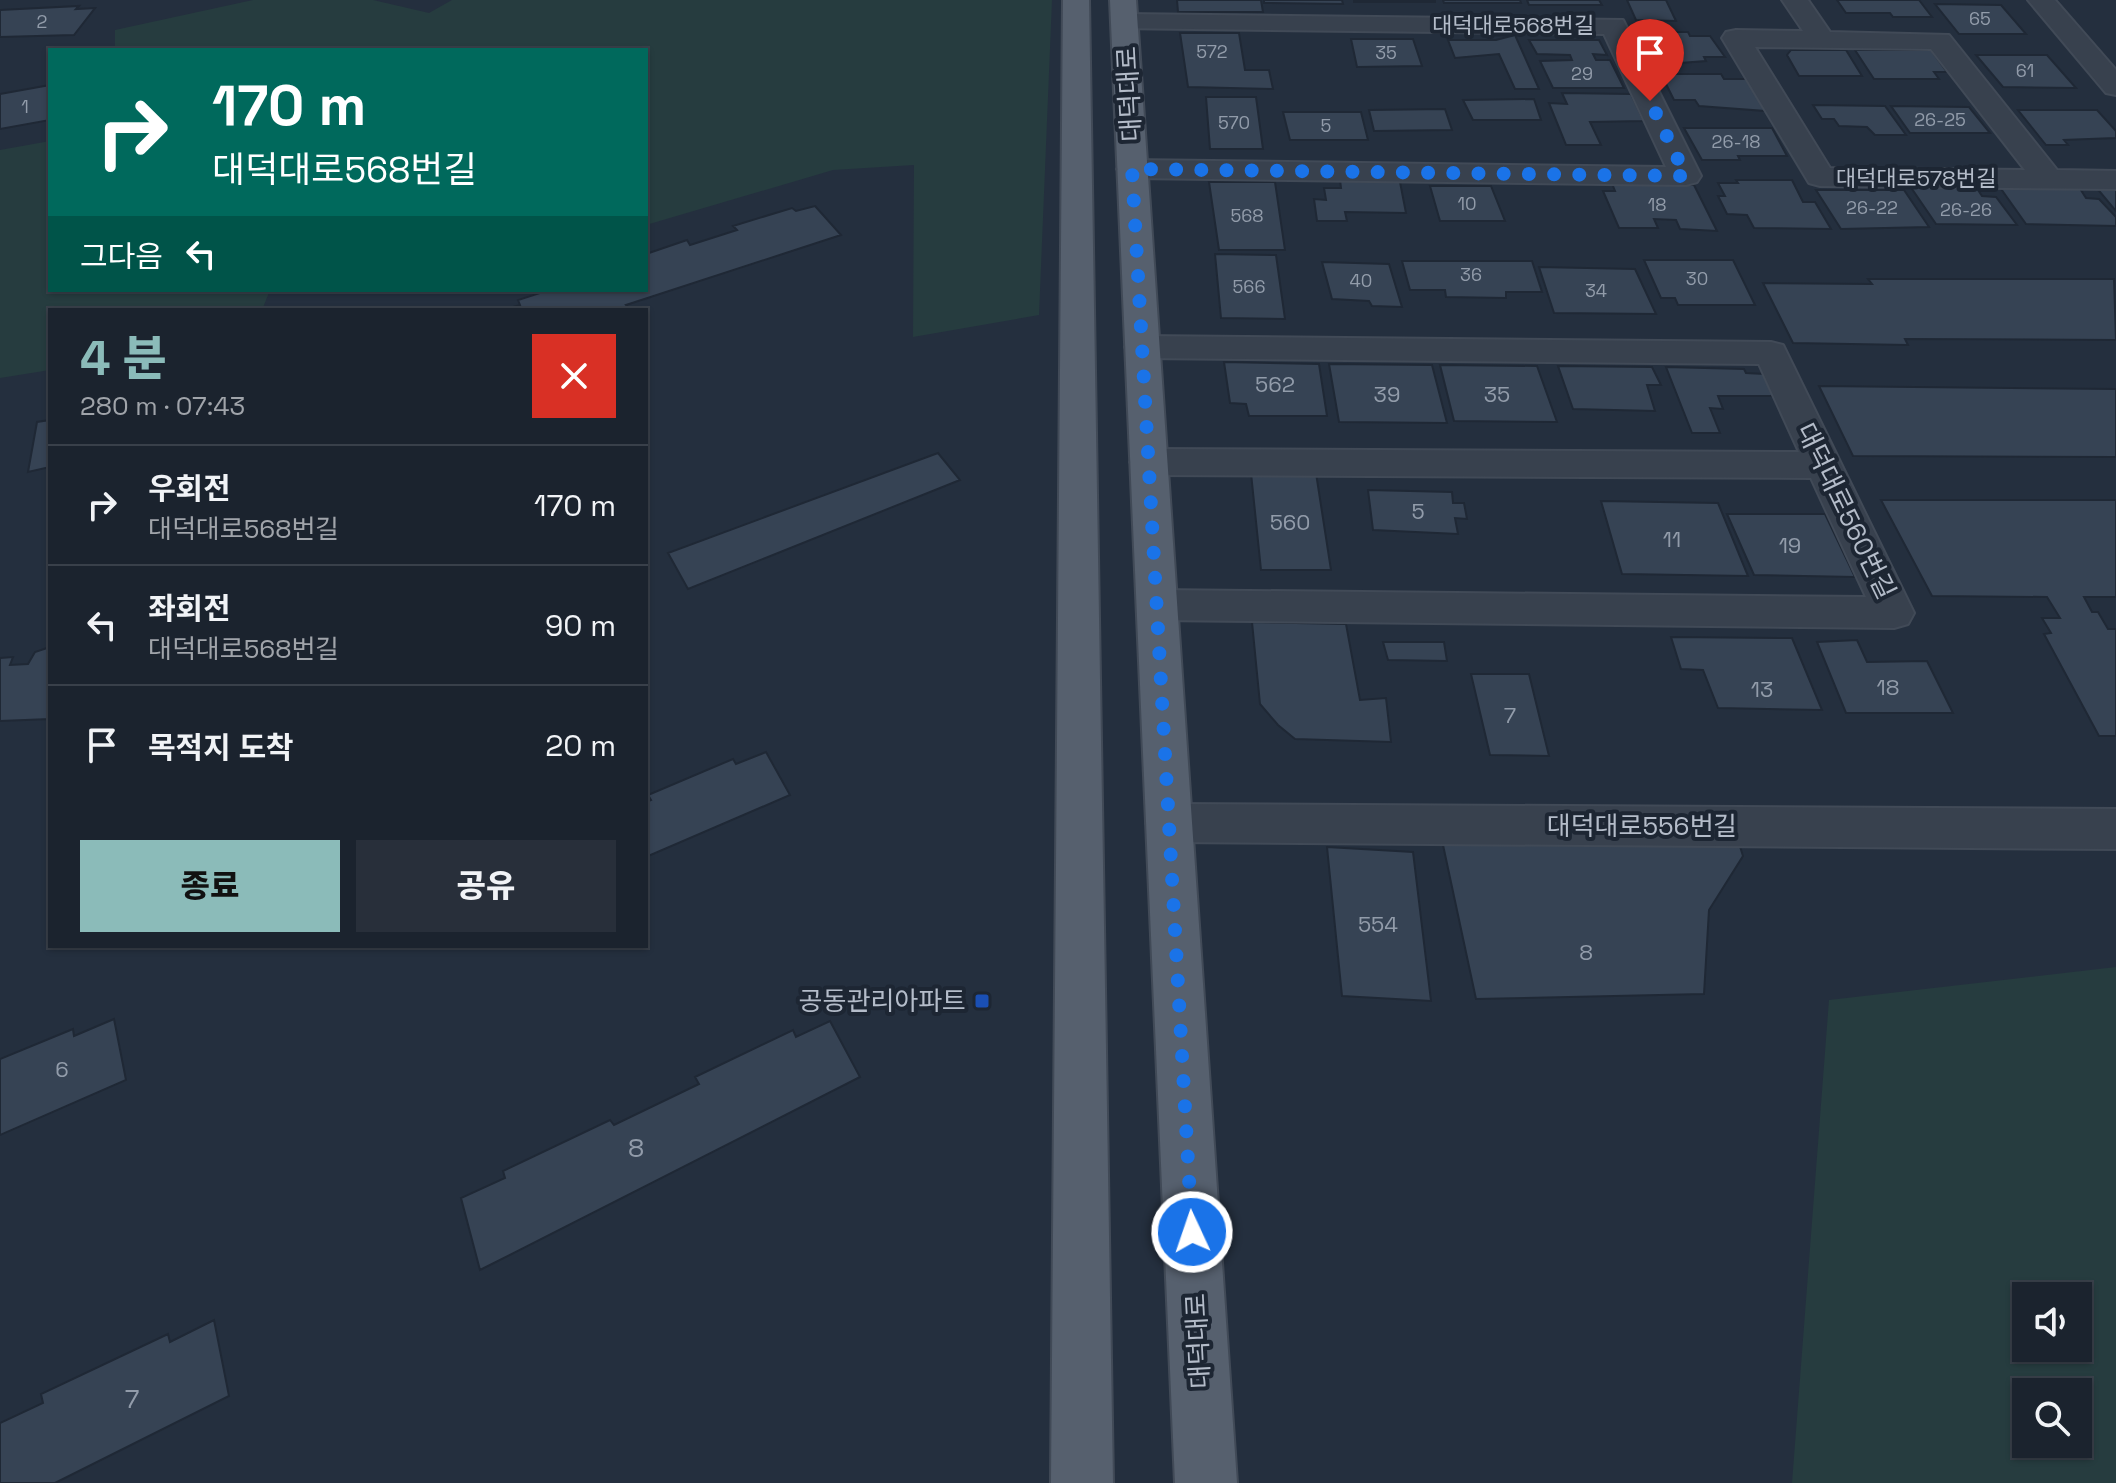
<!DOCTYPE html>
<html lang="ko">
<head>
<meta charset="utf-8">
<style>
	body { margin:0; font-family:"Space Grotesk","Noto Sans KR",sans-serif; background:#282f3a; color:#f1f3f6; height:100vh; display:flex; flex-direction:column; font-size:30px; white-space:nowrap }
	* { box-sizing:border-box; margin:0 }
	p { font-size:26px; color:#a0a4aa }
	.icon { flex:none; width:44px; height:44px; fill:none; stroke:currentColor; stroke-width:2; stroke-linecap:round; stroke-linejoin:round }
	.map { position:relative; flex:1; overflow:hidden }
	.side { position:absolute; left:48px; top:308px; width:600px; height:640px; display:flex; flex-direction:column; background:#1b232e; border-radius:0px; box-shadow:0 2px 6px #0004,0 0 0 2px #39404a }
	.side>* { flex:none }
	.top-card { position:absolute; left:48px; top:48px; width:600px; height:244px; border-radius:0px; box-shadow:0 2px 6px #0004,0 0 0 2px #39404a; background:#00695c; color:#fff; overflow:hidden }
	.controls { position:absolute; left:2012px; top:1282px; display:grid; gap:16px }
	.controls a { display:grid; place-items:center; width:80px; height:80px; border-radius:0px; background:#1b232e; box-shadow:0 2px 6px #0004,0 0 0 2px #39404a; font-size:40px }
	.pin { position:absolute; display:grid; place-items:center; width:68px; height:68px; color:#fff; margin:-82px -34px; border-radius:50% 50% 50% 0; rotate:-45deg; box-shadow:0 0 8px #0007 }
	.pin .icon { rotate:45deg }
	.me { position:absolute; width:88px; margin:-44px; rotate:357deg; stroke-linejoin:round; filter:drop-shadow(0 0 6px #0008) }
	.turn { display:flex; align-items:center; gap:28px; height:168px; padding:0 32px; font-size:36px }
	.turn .icon { width:104px; height:104px; stroke-width:2.5 }
	.turn b { display:block; font-size:56px; line-height:68px }
	.then { display:flex; align-items:center; height:76px; padding:0 32px; background:#0003; gap:16px; font-size:30px }
	.round { display:grid; place-items:center; flex:none; width:84px; height:84px; border-radius:0px; background:#282f3a }
	.head { display:flex; align-items:center; justify-content:space-between; height:136px; padding:0 32px }
	h1 { font-size:48px; font-weight:800; line-height:60px; color:#8bbbb9 }
	.button { display:flex; gap:16px; margin-top:auto; padding:16px 32px }
	.button a { flex:1; height:92px; border-radius:0px; background:#8bbbb9; color:#111; font-size:32px; font-weight:800; line-height:92px; text-align:center }
	.button a+a { background:#282f3a; color:#f1f3f6 }
	ul { padding:0; list-style:none }
	li { display:flex; align-items:center; gap:24px; height:120px; padding:0 32px; border-top:2px solid #39404a }
	li div { flex:1 }
	li b { display:block; font-size:30px }
	li em { font-style:normal }
	.map>svg:first-child { display:block }
	.green { fill:#263c3f; fill-rule:evenodd }
	.building { fill:#364354; stroke:#1f2835; stroke-width:2 }
	.lines { fill:none; stroke-linecap:round; stroke-linejoin:round }
	.minor-casing { stroke:#414a57; stroke-width:4 }
	.major-casing { stroke:#414a57; stroke-width:4 }
	.minor { fill:#38414e; fill-rule:evenodd }
	.major { fill:#56606e; fill-rule:evenodd }
	.route { stroke:#1a73e8; stroke-width:14; stroke-dasharray:0 25.2 }
	.transit-dot { fill:#1a4fb4; stroke:#1d2633; stroke-width:3 }
	.labels { text-anchor:middle; stroke-width:8; stroke-linejoin:round; paint-order:stroke }
	.far-number-label { font-size:18px; fill:#929caa }
	.far-street-label { font-size:22px; fill:#b4bcc9; stroke:#1d2633 }
	.number-label { font-size:22px; fill:#929caa }
	.street-label { font-size:26px; fill:#b4bcc9; stroke:#1d2633 }
	.poi-label { font-size:26px; fill:#b4bcc9; stroke:#1d2633; text-anchor:end }
	.near-number-label { font-size:26px; fill:#929caa }
</style>
</head>
<body>
<div class="map">
<svg width="2116" height="1483" viewBox="0 0 2116 1483">
	<rect width="100%" height="100%" fill="#242f3e"/>
	<path class="green" d="M253 0H373L429 13 452 0H1052L1039 315 913 337 914 165 833 170 646 225V50H115V30Z
		M50 141V290H270L262 310H50V370L0 378V150Z
		M2116 967V1483H1792L1829 1000ZM2078 1296V1348H2026V1296ZM2078 1392V1444H2026V1392Z"/>
	<path class="building" d="M1177 0H1261L1263 12H1178Z
		M1264 0H1342L1343 4 1264 3Z
		M1354 0H1435V2H1354Z
		M1443 0H1520L1521 3H1444Z
		M1527 0H1599L1602 5H1529Z
		M1627 0H1666L1676 21 1636 20Z
		M1837 0H1919L1932 17H1893L1890 13H1846Z
		M1935 4 2001 5 2026 34H1959Z
		M79 6 76 9 95 8 74 35 0 37V10Z
		M1638 32H1688L1690 36H1710L1725 57H1704L1706 61 1654 65Z
		M1180 33H1239L1245 70H1269L1273 89 1188 87Z
		M1515 35 1539 89H1515L1499 54 1455 58 1448 40H1496Z
		M1351 39H1413L1422 66 1357 67Z
		M1529 40H1599L1607 55 1593 54 1596 60H1610L1624 88H1553L1540 61 1572 60 1570 55 1537 54Z
		M1791 50H1846L1862 76H1799L1787 55Z
		M1855 50H1931L1947 72H1934L1939 79H1874Z
		M1976 55H2047L2076 88 2003 87Z
		M1661 74H1721L1724 79H1746L1766 111 1699 106 1695 100H1674Z
		M50 85V120L0 129V94Z
		M1562 93 1631 94 1644 121 1590 122 1601 145H1566L1549 103 1567 104Z
		M1206 97H1256L1263 149H1210Z
		M1534 99 1541 120H1473L1463 100Z
		M1813 105 1885 106 1906 135H1875L1867 127 1839 126 1834 119H1822Z
		M1891 106 1969 107 1990 133H1910Z
		M1445 109 1452 130 1374 131 1369 110Z
		M2018 110H2097L2116 131V138L2064 140 2068 145H2046Z
		M1283 112H1361L1368 140H1290Z
		M1684 128H1772L1787 156H1738L1740 160H1702Z
		M1340 180 1400 182 1406 213 1345 212 1347 221H1317L1314 199 1326 200 1324 188H1341Z
		M1736 180H1792L1803 202H1815L1831 229 1754 228 1747 215 1727 214 1718 196H1725L1718 183H1738Z
		M1611 181 1667 182 1668 185H1694L1717 231 1680 229 1676 220 1654 219 1658 228H1619L1603 191H1615Z
		M1209 182H1275L1285 250H1219Z
		M1430 186H1491L1505 221H1440Z
		M1910 186 1976 187 1982 196 1996 197 2017 225 1936 224Z
		M1999 186 2079 187 2086 198 2099 199 2116 217V226L2026 224Z
		M2095 186H2116V211Z
		M1816 190H1904L1929 227 1841 229Z
		M815 206 841 235 626 305 630 309 503 310 520 305 518 300 549 290H646V254L687 240 690 245 737 230 733 226 792 208 796 211Z
		M1215 254 1276 255 1285 319 1221 318Z
		M1644 260H1733L1755 305H1678L1675 298H1661Z
		M1402 261H1532L1542 292H1506V298L1446 297 1445 290H1410Z
		M1322 262 1389 264 1402 307 1372 306 1369 301 1332 299Z
		M1539 267 1635 269 1656 314 1554 313Z
		M1868 279H2114L2116 340 1905 339 1908 345 1793 343 1763 283 1872 284Z
		M1224 362 1319 364 1327 416H1249L1246 404 1230 403Z
		M1329 364 1432 365 1447 423 1339 422Z
		M1440 365 1537 366 1557 422 1454 421Z
		M1558 366 1652 367 1661 385H1647L1655 411 1573 409Z
		M1666 367 1744 369 1746 373 1765 374 1775 396H1718L1723 409 1710 408 1720 433H1692Z
		M1819 386 2116 389V457L1853 456Z
		M50 420V467L28 472 37 422Z
		M938 453 960 480 688 589 668 553Z
		M1251 473H1316L1331 570H1261Z
		M1368 490 1452 492 1453 503H1464L1467 519 1455 518 1458 534 1373 530Z
		M1881 500H2116V597H2084L2092 612H2098L2108 629H2116V736H2099L2044 634 2051 633 2042 618H2060L2047 597 1932 596Z
		M1601 501 1718 503 1748 576 1622 574Z
		M1727 514H1825L1855 577 1754 575Z
		M1252 622 1346 624 1360 700 1386 698 1391 742 1295 739 1278 725 1260 704Z
		M1671 637 1792 638 1822 710 1718 708 1703 670 1681 669Z
		M1857 640 1867 662 1927 661 1953 713H1846L1817 642Z
		M1383 642H1444L1447 661 1388 660Z
		M50 647V719L0 721V658L13 657 10 665 28 664 35 652Z
		M1471 674H1529L1549 756 1490 755Z
		M766 752 790 795 646 857V802L651 800 648 795 733 759 736 764Z
		M1738 840 1743 856 1709 910 1704 994 1476 999 1443 845Z
		M1327 847 1413 852 1431 1001 1342 996Z
		M114 1019 126 1080 0 1135V1059L73 1029 74 1036Z
		M830 1021 860 1077 480 1270 461 1198 505 1178 503 1171 610 1120 614 1125 699 1084 695 1077 793 1030 796 1037Z
		M214 1320 229 1396 55 1483H0V1423L43 1403 41 1394 168 1334 170 1342Z"/>
	<g class="lines">
		<defs>
			<path id="minor" d="M1782 0H1808L1830 32 1949 35 2057 170 2116 171V189L1820 186 1809 183 1722 38 1726 32 1736 30 1803 31ZM1755 47 1931 49 2025 170 1830 168Z
				M2028 0H2055L2116 70V95L2106 93Z
				M1125 14 1623 20 1701 176 1697 182 1686 185 1132 178 1121 175 1117 169 1121 163 1132 160 1666 167 1604 34 1116 28 1112 22 1116 16Z
				M1142 336 1771 342 1783 345 1914 613 1908 624 1894 628 1157 620 1143 616 1137 605 1143 594 1157 590 1866 597 1811 478 1149 475 1136 471 1130 462 1136 453 1149 449 1799 452 1759 364 1142 358 1130 355 1125 347 1130 339Z
				M1169 804 2116 809V849L1169 842 1153 837 1146 823 1153 809Z"/>
			<path id="major" d="M1063 0H1089L1113 1483H1051Z
				M1110 0H1136L1237 1483H1175Z"/>
		</defs>
		<use href="#minor" class="minor-casing"/>
		<use href="#major" class="major-casing"/>
		<use href="#minor" class="minor"/>
		<use href="#major" class="major"/>
	</g>
	<g class="lines">
		<path class="route" d="M1192 1232 1132 169 1686 176 1650 101"/>
	</g>
	<rect class="transit-dot" x="974" y="993" width="16" height="16" rx="4"/>
	<g class="labels">
		<g class="far-number-label">
			<text x="1980" y="25">65</text>
			<text x="42" y="28">2</text>
			<text x="1212" y="58">572</text>
			<text x="1386" y="59">35</text>
			<text x="2025" y="77">61</text>
			<text x="1582" y="80">29</text>
			<text x="25" y="113">1</text>
			<text x="1940" y="126">26-25</text>
			<text x="1234" y="129">570</text>
			<text x="1326" y="132">5</text>
			<text x="1736" y="148">26-18</text>
			<text x="1467" y="210">10</text>
			<text x="1657" y="211">18</text>
			<text x="1872" y="214">26-22</text>
			<text x="1966" y="216">26-26</text>
			<text x="1247" y="222">568</text>
			<text x="1471" y="281">36</text>
			<text x="1697" y="285">30</text>
			<text x="1361" y="287">40</text>
			<text x="1249" y="293">566</text>
			<text x="1596" y="297">34</text>
		</g>
		<g class="far-street-label">
			<text x="1513" y="33">대덕대로568번길</text>
			<text x="1916" y="186">대덕대로578번길</text>
		</g>
		<g class="number-label">
			<text x="1275" y="392">562</text>
			<text x="1387" y="402">39</text>
			<text x="1497" y="402">35</text>
			<text x="1418" y="519">5</text>
			<text x="1290" y="530">560</text>
			<text x="1672" y="547">11</text>
			<text x="1790" y="553">19</text>
			<text x="1888" y="695">18</text>
			<text x="1762" y="697">13</text>
			<text x="1510" y="723">7</text>
			<text x="1378" y="932">554</text>
			<text x="1586" y="960">8</text>
			<text x="62" y="1077">6</text>
		</g>
		<g class="street-label">
			<text transform="translate(1129 94) rotate(-93)" y="9">대덕대로</text>
			<text transform="translate(1846 511) rotate(64)" y="9">대덕대로560번길</text>
			<text x="1642" y="835">대덕대로556번길</text>
			<text transform="translate(1198 1341) rotate(-93)" y="9">대덕대로</text>
		</g>
		<g class="poi-label">
			<text x="966" y="1010">공동관리아파트</text>
		</g>
		<g class="near-number-label">
			<text x="636" y="1157">8</text>
			<text x="132" y="1408">7</text>
		</g>
	</g>
</svg>
<div class="controls">
<a><svg class="icon" aria-label="sound" viewBox="0 0 24 24"><path d="M4 9h4l5-4v14l-5-4H4zM17 9q2 3 0 6"/></svg></a>
<a><svg class="icon" aria-label="search" viewBox="0 0 24 24"><circle cx="10" cy="10" r="6"/><path d="M15 15l6 6"/></svg></a>
</div>
<div class="pin" style="left:1650px;top:101px;background:#d93025"><svg class="icon" aria-label="arrive" viewBox="0 0 24 24"><path d="M6 21V4h12l-3 4 3 4H6"/></svg></div>
<svg class="me" style="left:1192px;top:1232px" viewBox="-20 -20 40 40"><circle r="17" fill="#1a73e8" stroke="#fff" stroke-width="3"/><path d="M0-11L8 9 0 5-8 9z" fill="#fff"/></svg>
<div class="top-card">
<div class="turn"><svg class="icon" aria-label="right" viewBox="0 0 24 24"><path d="M7 20v-9h11M14 6l5 5-5 5"/></svg><div><b>170 m</b>대덕대로568번길</div></div>
<div class="then">그다음<svg class="icon" aria-label="left" viewBox="0 0 24 24"><path d="M17 20v-9H6M10 6l-5 5 5 5"/></svg></div>
</div>
<section class="side">
<div class="head"><div><h1>4 분</h1><p>280 m · 07:43</p></div><a class="round" style="background:#d93025;color:#fff"><svg class="icon" aria-label="close" viewBox="0 0 24 24"><path d="M6 6l12 12M18 6L6 18"/></svg></a></div>
<ul>
<li><svg class="icon" aria-label="right" viewBox="0 0 24 24"><path d="M7 20v-9h11M14 6l5 5-5 5"/></svg><div><b>우회전</b><p>대덕대로568번길</p></div><em>170 m</em></li>
<li><svg class="icon" aria-label="left" viewBox="0 0 24 24"><path d="M17 20v-9H6M10 6l-5 5 5 5"/></svg><div><b>좌회전</b><p>대덕대로568번길</p></div><em>90 m</em></li>
<li><svg class="icon" aria-label="arrive" viewBox="0 0 24 24"><path d="M6 21V4h12l-3 4 3 4H6"/></svg><div><b>목적지 도착</b></div><em>20 m</em></li>
</ul>
<div class="button"><a>종료</a><a>공유</a></div>
</section>
</div>
</body>
</html>
